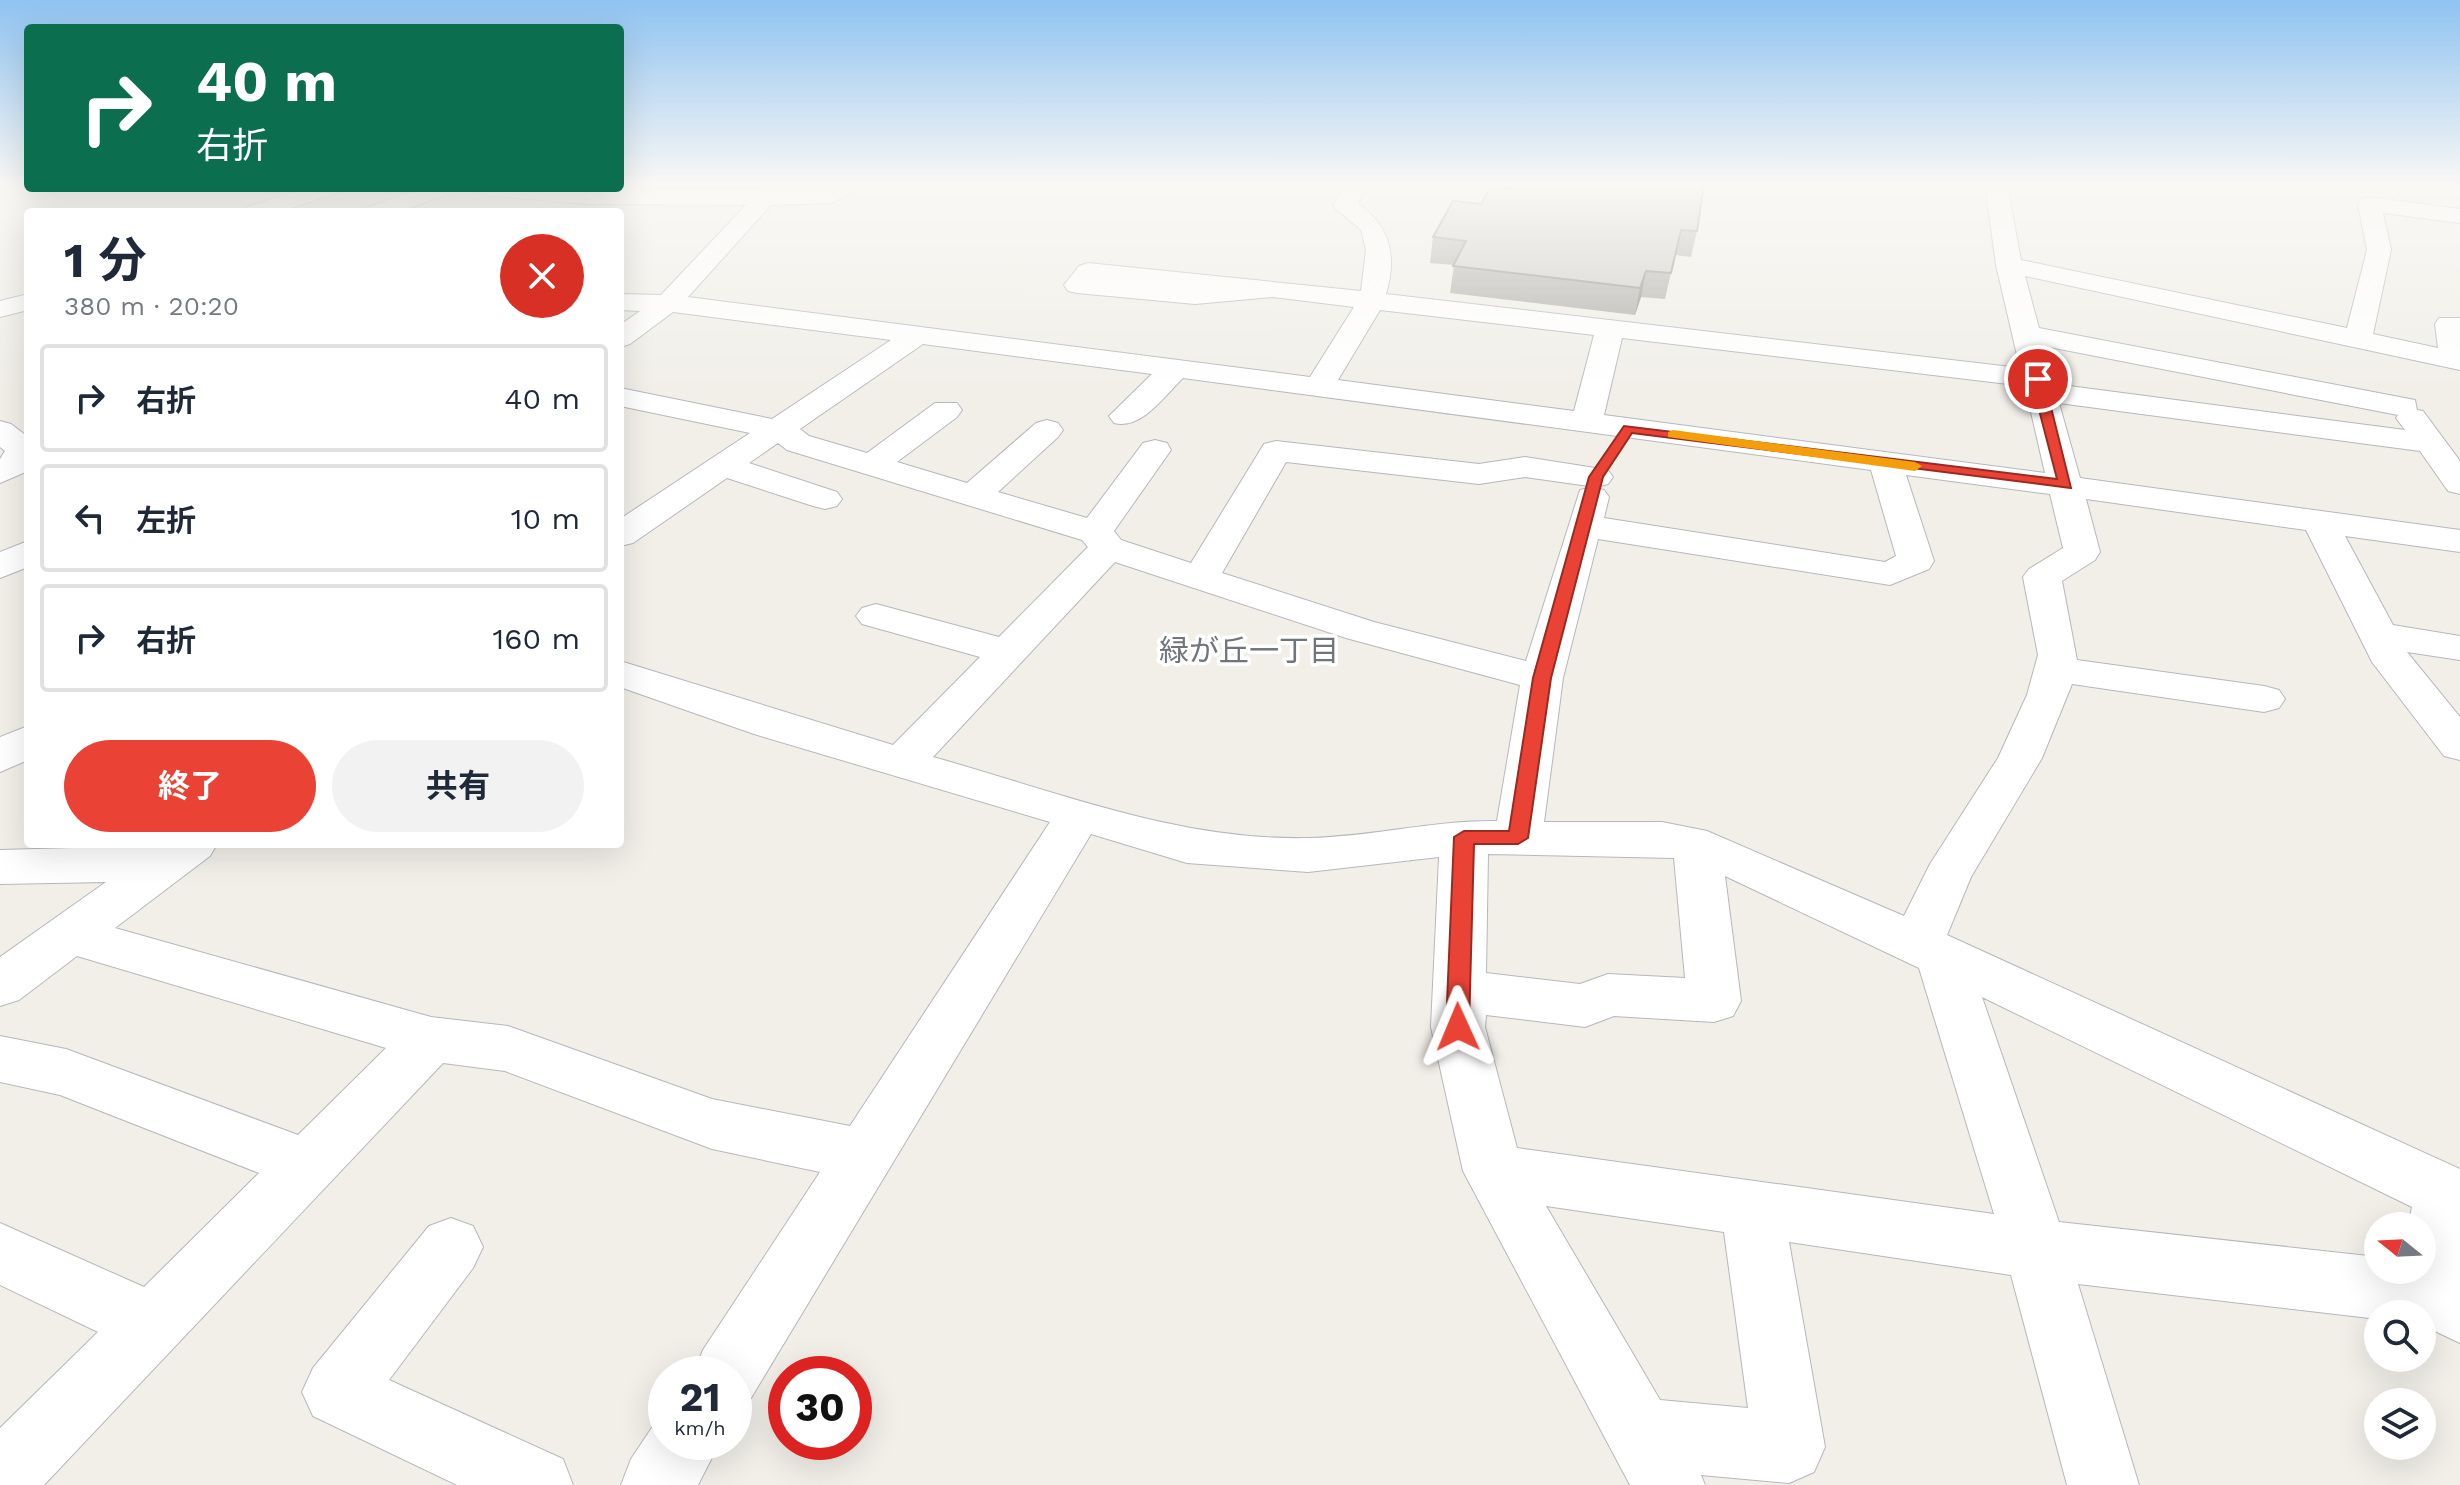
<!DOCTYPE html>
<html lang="ja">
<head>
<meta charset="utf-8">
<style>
	body { margin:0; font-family:"Work Sans","Noto Sans JP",sans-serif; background:#f2f2f3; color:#1f2937; height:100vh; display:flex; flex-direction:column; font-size:30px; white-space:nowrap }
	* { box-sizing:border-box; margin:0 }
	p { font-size:26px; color:#747a83 }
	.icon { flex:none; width:44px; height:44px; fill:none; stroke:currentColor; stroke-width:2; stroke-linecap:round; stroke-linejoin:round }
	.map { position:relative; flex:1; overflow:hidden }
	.side { position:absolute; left:24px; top:208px; width:600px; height:640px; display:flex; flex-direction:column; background:#fff; border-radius:8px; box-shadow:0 8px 32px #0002 }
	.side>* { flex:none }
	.top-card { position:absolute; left:24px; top:24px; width:600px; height:168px; border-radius:8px; box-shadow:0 8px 32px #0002; background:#0b6e4f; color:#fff; overflow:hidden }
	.needle { width:52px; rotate:288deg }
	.fabs { position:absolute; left:2364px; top:1212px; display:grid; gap:16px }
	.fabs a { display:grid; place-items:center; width:72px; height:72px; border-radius:50%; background:#fff; box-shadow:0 8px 32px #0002; font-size:40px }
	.speed { position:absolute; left:648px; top:1356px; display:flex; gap:16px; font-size:40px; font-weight:700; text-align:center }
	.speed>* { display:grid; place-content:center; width:104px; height:104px; border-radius:50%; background:#fff; box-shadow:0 8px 32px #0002; line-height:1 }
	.speed small { font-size:20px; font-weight:400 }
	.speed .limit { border:12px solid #d22; background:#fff; color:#111 }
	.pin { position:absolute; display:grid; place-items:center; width:68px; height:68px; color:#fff; margin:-34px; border:4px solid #fff; border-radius:50%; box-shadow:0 2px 8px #0007 }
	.me { position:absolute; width:88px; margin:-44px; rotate:359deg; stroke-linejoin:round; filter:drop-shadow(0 0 6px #0008) }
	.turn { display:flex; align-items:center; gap:28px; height:168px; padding:0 40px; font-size:36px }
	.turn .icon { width:104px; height:104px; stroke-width:2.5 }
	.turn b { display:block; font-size:56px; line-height:68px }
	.round { display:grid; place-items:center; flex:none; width:84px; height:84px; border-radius:42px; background:#f2f2f3 }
	.summary { display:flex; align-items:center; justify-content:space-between; height:136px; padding:0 40px }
	h1 { font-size:48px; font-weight:700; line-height:60px }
	.primary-button { display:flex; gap:16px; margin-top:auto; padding:16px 40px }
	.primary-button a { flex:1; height:92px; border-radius:48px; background:#ea4335; color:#fff; font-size:32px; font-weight:700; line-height:92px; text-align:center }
	.primary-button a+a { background:#f2f2f3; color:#1f2937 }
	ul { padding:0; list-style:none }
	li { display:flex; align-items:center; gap:24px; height:108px; margin:0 16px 12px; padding:0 24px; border:4px solid #e0e1e3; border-radius:8px }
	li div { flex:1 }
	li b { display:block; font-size:30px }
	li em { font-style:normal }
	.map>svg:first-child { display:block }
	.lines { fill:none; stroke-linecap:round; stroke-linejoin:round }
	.minor-casing { stroke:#b5b8bc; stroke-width:2 }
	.minor { fill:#fff; fill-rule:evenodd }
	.wall { fill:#afaea9 }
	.shaded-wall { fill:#8f8d8a }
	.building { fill:#cccac5; stroke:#8f8d8a; stroke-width:2 }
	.route { fill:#ea4335; stroke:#982c22; stroke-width:2 }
	.slow { fill:#f59e0b }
	.labels { text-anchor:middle; stroke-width:7; stroke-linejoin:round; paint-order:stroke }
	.neighbourhood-label { font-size:30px; fill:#70757a; stroke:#fff }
</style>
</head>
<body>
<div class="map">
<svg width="2460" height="1485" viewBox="0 0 2460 1485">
	<rect width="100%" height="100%" fill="#f1efe8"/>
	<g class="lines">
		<defs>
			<path id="minor" d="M837 184H865L833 203 771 205 688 297 1310 377 1354 307 1273 297 1195 304 1077 293 1068 291 1064 285 1079 266 1088 263 1361 291 1366 250 1361 230 1333 206 1345 184H1367L1358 204C1391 226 1397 257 1386 294L2020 368 1996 265 1985 184H2007L2021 260 2347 328 2367 250 2358 204 2362 199 2370 197 2460 209V223L2383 213 2391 250 2373 334 2438 348 2435 324 2439 318H2460V370L2025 276 2039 328 2415 400 2417 410 2423 411 2460 461V494L2448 491 2420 451 2059 403 2080 478 2460 530V552L2345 536 2393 625 2460 636V660L2407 652 2460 717V760L2444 756 2372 662 2306 530 2086 499 2100 552 2095 560 2062 581 2077 660 2264 686 2279 690 2285 699 2279 708 2264 712 2072 684 2042 758 1971 877 1947 935 2460 1169V1343L2422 1325V1314H2378V1319L2078 1284 2139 1485H2067L2011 1275 1789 1242 1825 1447 1814 1472 1789 1483 1701 1475 1705 1485H1630L1463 1171 1431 1027 1439 857 1308 872 1187 863 1091 834 751 1398 734 1405V1374H693L703 1350 820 1172 712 1149 505 1071 443 1063 44 1485H0V1428L98 1332 0 1285V1223L144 1287 259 1173 60 1095 0 1082V1036L66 1049 298 1135 386 1048 77 956 19 1000 0 1006V957L106 882 0 884V850L217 844 210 856 115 928 431 1017 508 1026 712 1099 850 1126 1050 822 754 734 620 687V661L893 745 980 657 862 624 856 616 862 608 876 604 999 637 1088 547 1082 540 787 450 778 443 749 463 837 492 842 499 837 506 825 509 813 506 727 478 633 543 620 546V519L750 433 620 406V388L772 419 891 340 673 312 630 344 620 347V325L640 311 620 310V294L661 295 746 205 587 204 483 195 472 188 828 189ZM1380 310 1594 335 1574 411 1338 380ZM1622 338 2025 386 2045 473 1604 415ZM923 344 1152 374 1109 416 1114 423C1142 430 1164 396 1183 378L1871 470 1896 556 1885 562 1604 518 1609 497 1604 490 1592 487 1580 490 1526 661 1374 622 1222 573 1286 462 1479 484 1525 477 1596 487 1608 484 1613 477 1608 470 1525 457 1479 464 1276 441 1264 444 1191 563 1121 540 1114 531 1171 450 1167 443 1155 440 1143 443 1087 518 998 492 1058 437 1063 430 1058 423 1047 420 1036 423 967 483 897 462 957 417 962 410 957 403H935L867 453 809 436 800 429ZM2044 346 2398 415 2396 418 2405 430 2054 384ZM1906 475 2050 494 2063 548 2029 569 2023 577 2038 655 2027 695 1998 758 1930 864 1904 916 1707 831 1662 822H1544L1563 678 1598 539 1890 585 1929 569 1934 561ZM1115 562 1346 638 1520 685 1497 821C1433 820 1371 837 1308 838 1179 841 1055 791 933 757ZM1488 854 1674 858 1685 978 1608 974 1580 984 1486 973ZM1725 876 1919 968 1994 1214 1517 1148 1485 1027 1486 1015 1585 1027 1614 1016 1714 1022 1733 1016 1741 1001ZM1982 997 2412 1207 2408 1226H2422V1270H2378V1257L2059 1222ZM1546 1206 1724 1232 1748 1408 1660 1400Z
				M307 188H341L338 193 279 212H243L247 207Z
				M422 188H454L451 193 399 212H365L369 207Z
				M28 294V310L0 317V301Z
				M0 421 11 424 28 437V471L0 483V459L5 451 0 447Z
				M28 541V567L0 578V552Z
				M28 726V760L0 772V737Z
				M451 1218 473 1226 483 1247 473 1268 389 1380 563 1459 573 1485H457L313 1416 302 1392 313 1368 429 1226Z
				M666 1414V1442H720L698 1485H621L631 1459 659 1417Z"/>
		</defs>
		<use href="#minor" class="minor-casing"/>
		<use href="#minor" class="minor"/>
	</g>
	<path class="wall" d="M1453 201 1697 231 1691 257 1675 255 1665 299 1641 297 1635 315 1450 293 1454 265 1430 263 1433 237Z"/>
	<path class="shaded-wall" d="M1646 271 1641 297 1635 315 1640 288Z"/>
	<path class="building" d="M1527 184H1704L1697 231 1681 230 1671 273 1646 271 1640 288 1453 266 1466 241 1433 237 1453 201 1481 204 1491 186 1524 189Z"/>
	<linearGradient id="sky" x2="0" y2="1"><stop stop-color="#8fc3f1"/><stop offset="0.47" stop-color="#f9f8f5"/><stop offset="1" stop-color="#f9f8f5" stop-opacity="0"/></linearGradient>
	<rect width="2460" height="392" fill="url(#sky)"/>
	<path class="route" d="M2038 375 2044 379 2071 488 1632 433 1603 477 1551 678 1528 838 1518 844H1474L1469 1027 1466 1034H1450L1446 1027 1454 837 1464 831H1509L1533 678 1589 477 1624 426 2057 479 2031 379Z"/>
	<path class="slow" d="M1673 430 1915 462 1922 466 1915 471 1668 437V432Z"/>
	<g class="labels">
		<g class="neighbourhood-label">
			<text x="1249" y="661">緑が丘一丁目</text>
		</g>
	</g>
</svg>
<div class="fabs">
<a><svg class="needle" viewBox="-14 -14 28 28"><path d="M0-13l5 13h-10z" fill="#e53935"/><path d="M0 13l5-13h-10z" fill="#747a83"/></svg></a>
<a><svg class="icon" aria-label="search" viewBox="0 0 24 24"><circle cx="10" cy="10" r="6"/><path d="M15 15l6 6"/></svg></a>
<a><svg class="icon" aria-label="layers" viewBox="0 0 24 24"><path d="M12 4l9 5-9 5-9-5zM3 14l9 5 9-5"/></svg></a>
</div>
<div class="speed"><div>21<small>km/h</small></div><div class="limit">30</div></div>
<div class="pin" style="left:2038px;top:379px;background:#d93025"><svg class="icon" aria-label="arrive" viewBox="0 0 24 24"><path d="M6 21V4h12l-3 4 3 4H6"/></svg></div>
<svg class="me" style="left:1458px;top:1027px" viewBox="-20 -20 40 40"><path d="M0-17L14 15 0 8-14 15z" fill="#ea4335" stroke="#fff" stroke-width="4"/></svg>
<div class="top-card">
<div class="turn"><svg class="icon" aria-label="right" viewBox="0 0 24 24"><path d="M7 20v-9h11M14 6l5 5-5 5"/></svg><div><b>40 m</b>右折</div></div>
</div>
<section class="side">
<div class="summary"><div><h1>1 分</h1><p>380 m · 20:20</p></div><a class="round" style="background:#d93025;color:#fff"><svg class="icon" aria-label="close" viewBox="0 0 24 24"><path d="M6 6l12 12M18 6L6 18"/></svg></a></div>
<ul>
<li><svg class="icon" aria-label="right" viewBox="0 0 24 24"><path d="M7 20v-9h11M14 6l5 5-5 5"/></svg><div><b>右折</b></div><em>40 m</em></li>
<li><svg class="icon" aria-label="left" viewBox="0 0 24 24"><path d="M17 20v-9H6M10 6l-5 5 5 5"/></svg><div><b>左折</b></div><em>10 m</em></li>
<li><svg class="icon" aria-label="right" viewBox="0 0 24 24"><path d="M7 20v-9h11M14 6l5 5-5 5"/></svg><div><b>右折</b></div><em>160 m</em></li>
</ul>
<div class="primary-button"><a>終了</a><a>共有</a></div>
</section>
</div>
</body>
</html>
